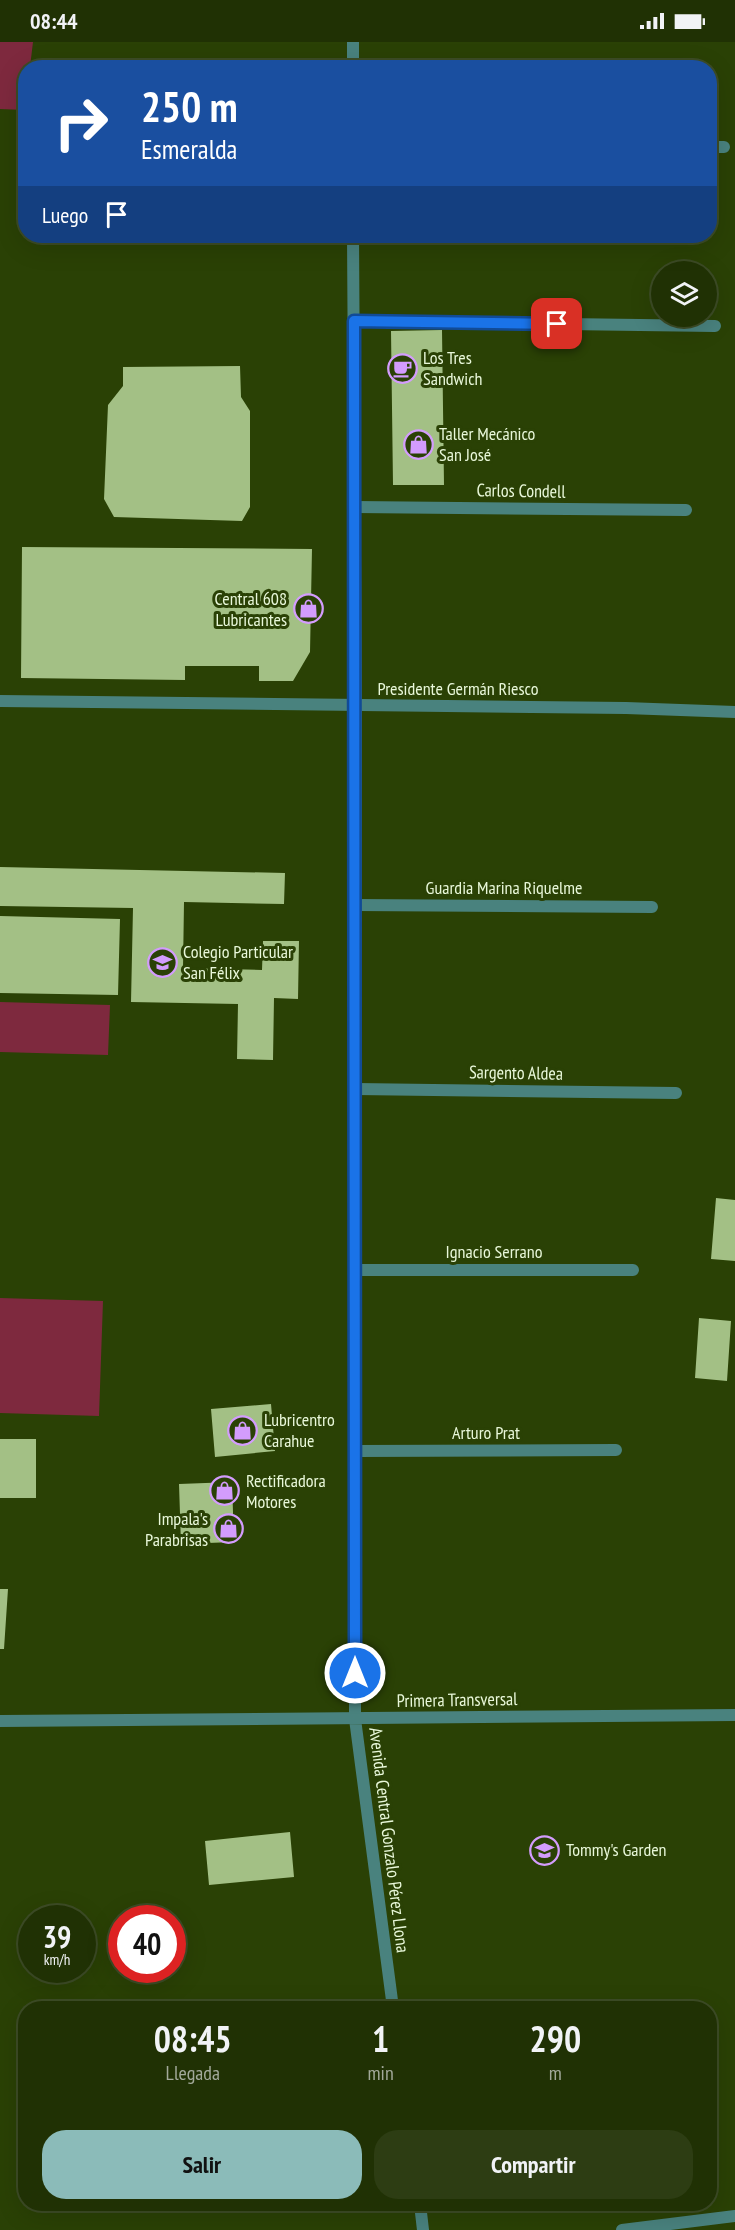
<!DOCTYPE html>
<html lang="es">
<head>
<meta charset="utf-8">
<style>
	body { margin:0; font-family:"PT Sans Narrow",sans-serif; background:#2d3d13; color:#f1f3f6; height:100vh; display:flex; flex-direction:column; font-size:22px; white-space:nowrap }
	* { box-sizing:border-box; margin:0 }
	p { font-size:20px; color:#a2a99a }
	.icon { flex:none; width:33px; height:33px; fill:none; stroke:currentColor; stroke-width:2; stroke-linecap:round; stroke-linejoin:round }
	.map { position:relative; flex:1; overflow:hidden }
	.side { position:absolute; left:18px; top:1959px; width:699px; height:210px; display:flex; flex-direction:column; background:#203104; border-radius:24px; box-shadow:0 6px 24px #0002,0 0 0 2px #3d4c26 }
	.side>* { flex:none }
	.top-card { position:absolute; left:18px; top:18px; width:699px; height:183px; border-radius:24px; box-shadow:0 6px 24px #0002,0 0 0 2px #3d4c26; background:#1a4fa0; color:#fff; overflow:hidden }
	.controls { position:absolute; left:651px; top:219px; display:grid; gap:12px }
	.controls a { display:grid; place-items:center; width:66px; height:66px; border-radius:50%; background:#203104; box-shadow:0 6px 24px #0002,0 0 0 2px #3d4c26; font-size:30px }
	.speed { position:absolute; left:18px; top:1863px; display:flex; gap:12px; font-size:30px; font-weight:700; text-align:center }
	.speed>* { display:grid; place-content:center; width:78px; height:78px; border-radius:50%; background:#203104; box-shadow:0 6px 24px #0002,0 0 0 2px #3d4c26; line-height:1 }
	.speed small { font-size:15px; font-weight:400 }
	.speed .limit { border:9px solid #d22; background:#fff; color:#111 }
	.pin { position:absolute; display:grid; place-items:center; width:51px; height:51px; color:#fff; margin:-26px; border-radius:12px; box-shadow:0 3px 9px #0006 }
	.me { position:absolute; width:66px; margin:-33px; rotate:0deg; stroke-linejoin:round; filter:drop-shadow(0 0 4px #0008) }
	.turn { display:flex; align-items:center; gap:21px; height:126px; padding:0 24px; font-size:27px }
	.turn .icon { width:78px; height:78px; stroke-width:2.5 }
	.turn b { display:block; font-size:42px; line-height:51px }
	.then { display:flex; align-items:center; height:57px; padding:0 24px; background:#0003; gap:12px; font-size:22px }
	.eta { display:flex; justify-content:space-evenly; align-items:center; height:102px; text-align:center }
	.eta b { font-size:36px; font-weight:700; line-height:42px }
	.action { display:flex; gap:12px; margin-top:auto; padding:12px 24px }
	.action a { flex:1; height:69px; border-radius:24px; background:#8bbbb9; color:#111; font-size:24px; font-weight:700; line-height:69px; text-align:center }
	.action a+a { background:#2d3d13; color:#f1f3f6 }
	.status { display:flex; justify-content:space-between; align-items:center; height:42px; padding:0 30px; background:#203104; direction:ltr }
	.status svg { height:16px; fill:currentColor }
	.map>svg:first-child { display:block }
	.green { fill:#7e293e }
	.building { fill:#a3c085 }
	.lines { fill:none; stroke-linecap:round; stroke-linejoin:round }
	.minor { stroke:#49827e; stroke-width:12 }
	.tertiary { stroke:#49827e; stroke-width:12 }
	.route-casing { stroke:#114b97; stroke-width:15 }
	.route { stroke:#1a73e8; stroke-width:10 }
	.labels { text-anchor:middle; stroke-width:6; stroke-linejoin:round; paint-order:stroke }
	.poi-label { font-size:18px; fill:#e9f8da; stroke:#2a4105; text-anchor:start }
	.street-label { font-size:18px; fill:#e9f8da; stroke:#2a4105 }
</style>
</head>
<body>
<div class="status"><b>08:44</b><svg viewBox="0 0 49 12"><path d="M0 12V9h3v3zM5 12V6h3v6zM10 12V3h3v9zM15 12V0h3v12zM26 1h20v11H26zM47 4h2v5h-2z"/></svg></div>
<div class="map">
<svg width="735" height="2188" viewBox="0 0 735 2188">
	<rect width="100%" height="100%" fill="#2a4105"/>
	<path class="green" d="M0 0H33L30 25 26 26 25 68 0 67Z
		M0 960 110 963 108 1013 0 1010Z
		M0 1256 103 1259 99 1374 0 1371Z"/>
	<path class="building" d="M442 288 444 443H393L391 289Z
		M240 324 241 355 250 369V465L242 479 114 475 104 457 108 363 123 344V325Z
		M22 505 312 507 310 610 293 639H259V624H185V638L21 636Z
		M0 825 285 831 284 862 184 860 183 926 262 928 263 899H299L298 957 274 956 273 1018 237 1017 238 962 131 960 133 866 0 864Z
		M0 874 120 877 118 953 0 951Z
		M716 1156 735 1158V1219L711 1217Z
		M699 1276 731 1279 727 1339 695 1336Z
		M271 1362 275 1409 215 1415 211 1367Z
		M0 1397H36V1456H0Z
		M232 1440 234 1500 181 1502 179 1442Z
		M0 1547H8L4 1607H0Z
		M290 1790 294 1835 209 1843 205 1799Z"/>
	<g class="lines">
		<path class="minor" d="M710 105H724
			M354 279 715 284
			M355 465 686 468
			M0 659 626 666 735 670
			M355 863 652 865
			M356 1047 676 1051
			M355 1228H633
			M355 1409 616 1408
			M622 2188 735 2174"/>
		<path class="tertiary" d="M353 0V26
			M353 194 356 665 355 1677 393 1966
			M0 1679 735 1673
			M420 2162 423 2188"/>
	</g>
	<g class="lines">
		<defs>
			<path id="route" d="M355 1631 354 279 557 282"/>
		</defs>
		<use href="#route" class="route-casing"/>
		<use href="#route" class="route"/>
	</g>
	<defs>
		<symbol id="cafe-ring" viewBox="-11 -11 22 22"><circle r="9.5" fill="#2a4105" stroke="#d39cfd" stroke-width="1.5"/><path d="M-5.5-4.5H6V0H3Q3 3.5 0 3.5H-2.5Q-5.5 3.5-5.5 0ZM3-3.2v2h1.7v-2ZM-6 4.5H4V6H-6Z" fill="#d39cfd"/></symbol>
		<symbol id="shop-ring" viewBox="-11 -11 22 22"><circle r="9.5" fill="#2a4105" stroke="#d39cfd" stroke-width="1.5"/><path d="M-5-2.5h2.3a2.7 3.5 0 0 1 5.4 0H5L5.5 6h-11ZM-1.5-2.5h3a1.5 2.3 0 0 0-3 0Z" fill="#d39cfd"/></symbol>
		<symbol id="school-ring" viewBox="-11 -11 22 22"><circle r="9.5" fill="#2a4105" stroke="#d39cfd" stroke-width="1.5"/><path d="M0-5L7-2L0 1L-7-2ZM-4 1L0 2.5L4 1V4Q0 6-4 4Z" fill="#d39cfd"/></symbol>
	</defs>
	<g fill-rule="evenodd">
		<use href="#cafe-ring" x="386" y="310" width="33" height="33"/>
		<use href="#shop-ring" x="402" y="386" width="33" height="33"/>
		<use href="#shop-ring" x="292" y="550" width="33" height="33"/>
		<use href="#school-ring" x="146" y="904" width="33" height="33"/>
		<use href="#shop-ring" x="226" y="1372" width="33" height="33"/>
		<use href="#shop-ring" x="208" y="1432" width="33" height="33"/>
		<use href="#shop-ring" x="212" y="1470" width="33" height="33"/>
		<use href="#school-ring" x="528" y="1792" width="33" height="33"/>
	</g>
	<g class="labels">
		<g class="poi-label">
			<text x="423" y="322">Los Tres<tspan x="423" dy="21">Sandwich</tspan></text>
			<text x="439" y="398">Taller Mecánico<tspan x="439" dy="21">San José</tspan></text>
			<text x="287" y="563" text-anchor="end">Central 608<tspan x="287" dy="21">Lubricantes</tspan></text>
			<text x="183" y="916">Colegio Particular<tspan x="183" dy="21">San Félix</tspan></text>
			<text x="264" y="1384">Lubricentro<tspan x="264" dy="21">Carahue</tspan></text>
			<text x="246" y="1445">Rectificadora<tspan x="246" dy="21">Motores</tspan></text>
			<text x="208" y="1483" text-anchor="end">Impala's<tspan x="208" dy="21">Parabrisas</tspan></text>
			<text x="566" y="1814">Tommy's Garden</text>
		</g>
		<g class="street-label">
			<text transform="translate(521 449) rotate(1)" y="6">Carlos Condell</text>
			<text x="458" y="653">Presidente Germán Riesco</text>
			<text x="504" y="852">Guardia Marina Riquelme</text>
			<text transform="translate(516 1031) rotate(1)" y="6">Sargento Aldea</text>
			<text x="494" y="1216">Ignacio Serrano</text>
			<text x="486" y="1397">Arturo Prat</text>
			<text transform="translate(457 1658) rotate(-1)" y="6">Primera Transversal</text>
			<text transform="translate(389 1798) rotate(83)" y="6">Avenida Central Gonzalo Pérez Llona</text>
		</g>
	</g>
</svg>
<div class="controls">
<a><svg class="icon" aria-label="layers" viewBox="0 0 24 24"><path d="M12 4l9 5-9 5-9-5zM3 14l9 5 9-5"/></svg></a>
</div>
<div class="speed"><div>39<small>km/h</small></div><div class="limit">40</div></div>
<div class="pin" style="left:557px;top:282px;background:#d93025"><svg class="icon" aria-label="arrive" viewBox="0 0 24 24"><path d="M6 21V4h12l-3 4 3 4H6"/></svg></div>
<svg class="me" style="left:355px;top:1631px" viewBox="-20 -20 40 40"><circle r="17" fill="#1a73e8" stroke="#fff" stroke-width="3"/><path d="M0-11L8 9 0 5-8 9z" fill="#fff"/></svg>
<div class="top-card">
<div class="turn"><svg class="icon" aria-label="right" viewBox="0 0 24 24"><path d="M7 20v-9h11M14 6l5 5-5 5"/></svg><div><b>250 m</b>Esmeralda</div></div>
<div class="then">Luego<svg class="icon" aria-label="arrive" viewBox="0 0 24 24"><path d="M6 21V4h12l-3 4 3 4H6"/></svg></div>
</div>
<section class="side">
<div class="eta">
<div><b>08:45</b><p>Llegada</p></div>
<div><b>1</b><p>min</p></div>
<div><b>290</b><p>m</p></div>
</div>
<div class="action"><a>Salir</a><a>Compartir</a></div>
</section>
</div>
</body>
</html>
